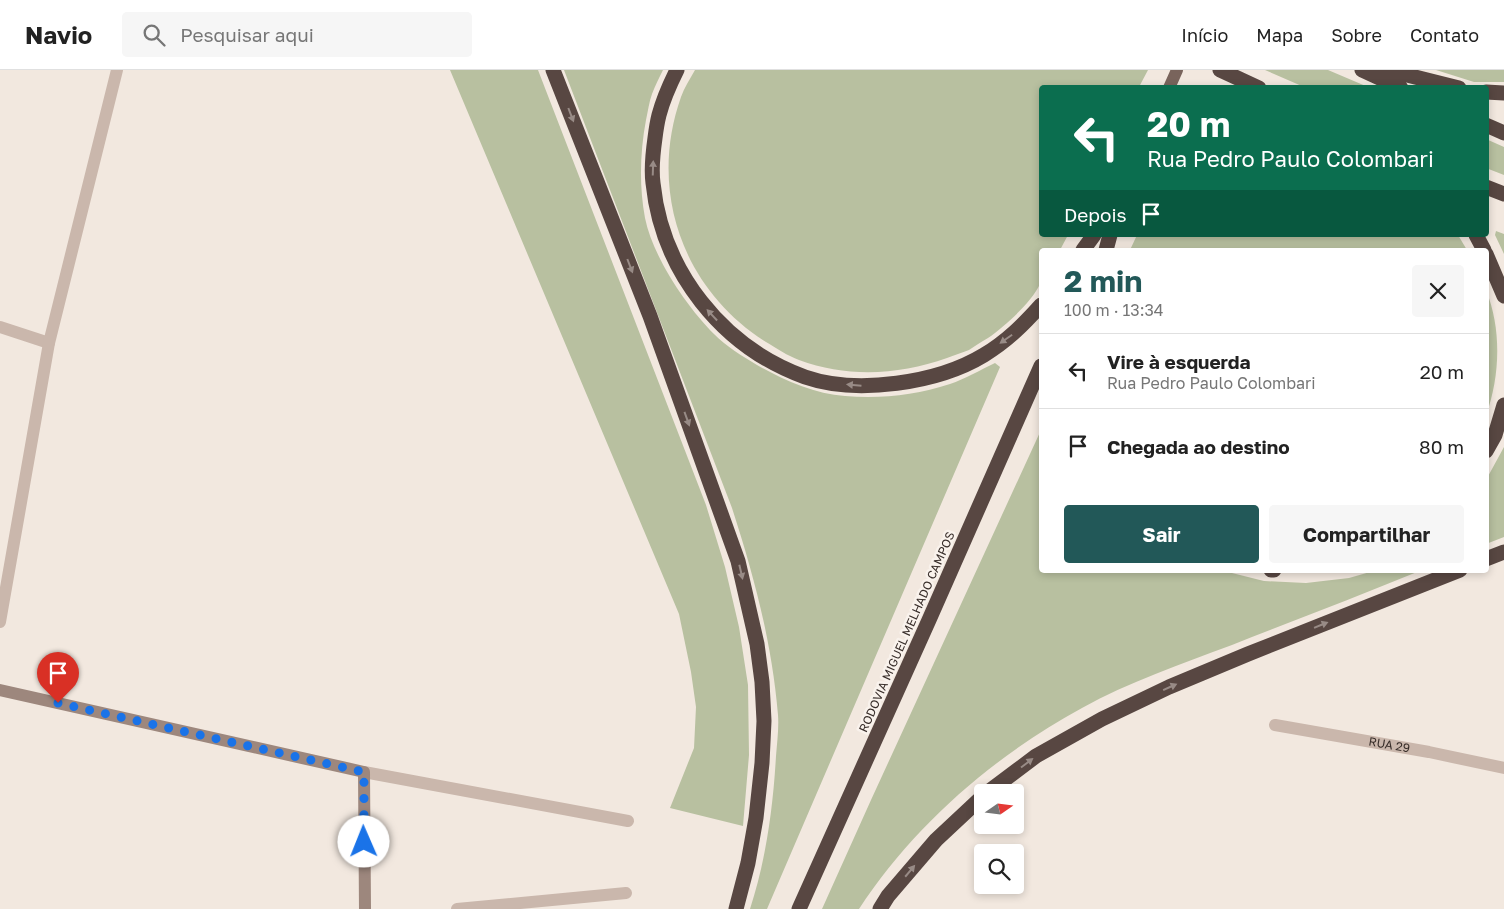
<!DOCTYPE html>
<html lang="pt">
<head>
<meta charset="utf-8">
<style>
	body { margin:0; font-family:"Golos Text",sans-serif; background:#f6f6f6; color:#222; height:100vh; display:flex; flex-direction:column; font-size:19px; white-space:nowrap }
	* { box-sizing:border-box; margin:0 }
	p { font-size:16px; color:#767676 }
	.icon { flex:none; width:28px; height:28px; fill:none; stroke:currentColor; stroke-width:2; stroke-linecap:round; stroke-linejoin:round }
	.map { position:relative; flex:1; overflow:hidden }
	.panel { position:absolute; left:1039px; top:178px; width:450px; height:325px; display:flex; flex-direction:column; background:#fff; border-radius:5px; box-shadow:0 2px 8px #0003 }
	.panel>* { flex:none }
	.top-card { position:absolute; left:1039px; top:15px; width:450px; height:152px; border-radius:5px; box-shadow:0 2px 8px #0003; background:#0b6e4f; color:#fff; overflow:hidden }
	.needle { width:32px; rotate:76deg }
	.tools { position:absolute; left:974px; top:714px; display:grid; gap:10px }
	.tools a { display:grid; place-items:center; width:50px; height:50px; border-radius:5px; background:#fff; box-shadow:0 2px 8px #0003; font-size:25px }
	.pin { position:absolute; display:grid; place-items:center; width:42px; height:42px; color:#fff; margin:-51px -21px; border-radius:50% 50% 50% 0; rotate:-45deg; box-shadow:0 0 5px #0007 }
	.pin .icon { rotate:45deg }
	.me { position:absolute; width:55px; margin:-28px; rotate:359deg; stroke-linejoin:round; filter:drop-shadow(0 0 4px #0008) }
	.turn { display:flex; align-items:center; gap:18px; height:105px; padding:0 25px; font-size:22px }
	.turn .icon { width:65px; height:65px; stroke-width:2.5 }
	.turn b { display:block; font-size:35px; line-height:42px }
	.then { display:flex; align-items:center; height:48px; padding:0 25px; background:#0003; gap:10px; font-size:19px }
	.round { display:grid; place-items:center; flex:none; width:52px; height:52px; border-radius:5px; background:#f6f6f6 }
	.head { display:flex; align-items:center; justify-content:space-between; height:85px; padding:0 25px }
	h1 { font-size:30px; font-weight:700; line-height:38px; color:#225858 }
	.action { display:flex; gap:10px; margin-top:auto; padding:10px 25px }
	.action a { flex:1; height:58px; border-radius:5px; background:#225858; color:#fff; font-size:20px; font-weight:700; line-height:58px; text-align:center }
	.action a+a { background:#f6f6f6; color:#222 }
	ul { padding:0; list-style:none }
	li { display:flex; align-items:center; gap:15px; height:75px; padding:0 25px; border-top:1px solid #e0e0e0 }
	li div { flex:1 }
	li b { display:block; font-size:19px }
	li em { font-style:normal }
	header { display:flex; align-items:center; gap:30px; box-sizing:border-box; height:70px; padding:0 25px; background:#fff; border-bottom:1px solid #e0e0e0 }
	header strong { font-size:24px }
	nav { display:flex; gap:28px; margin-inline-start:auto; font-size:18px }
	.search { width:350px; height:45px; background:#f6f6f6; display:flex; align-items:center; gap:12px; box-sizing:border-box; padding:0 18px; border-radius:5px; color:#767676; font-size:19px }
	.map>svg:first-child { display:block }
	.green { fill:#b8c0a0 }
	.lines { fill:none; stroke-linecap:round; stroke-linejoin:round }
	.street { stroke:#cab7ac; stroke-width:12 }
	.secondary { stroke:#9d877d; stroke-width:12 }
	.primary { stroke:#79645c; stroke-width:12 }
	.highway { stroke:#584742; stroke-width:15 }
	.oneway { fill:#988b86 }
	.route { stroke:#1a73e8; stroke-width:9; stroke-dasharray:0 16.2 }
	.labels { text-anchor:middle; stroke-width:5; stroke-linejoin:round; paint-order:stroke }
	.street-label { font-size:12px; fill:#382e2a; stroke:#f9f2ec }
</style>
</head>
<body>
<header>
<strong>Navio</strong>
<div class="search"><svg class="icon" aria-label="search" viewBox="0 0 24 24"><circle cx="10" cy="10" r="6"/><path d="M15 15l6 6"/></svg>Pesquisar aqui</div>
<nav><a>Início</a><a>Mapa</a><a>Sobre</a><a>Contato</a></nav>
</header>
<div class="map">
<svg width="1504" height="839" viewBox="0 0 1504 839">
	<rect width="100%" height="100%" fill="#f2e8df"/>
	<path class="green" d="M450 0H538L706 435 725 497 739 557 748 615 749 685 743 756 670 738 694 678 696 637 691 602 679 544Z
		M564 0H663C659 8 655 16 652 24 649 32 648 41 646 50 640 82 639 116 645 148 653 187 686 236 714 264 726 276 742 286 757 295 783 310 814 324 845 326 881 329 916 325 950 314 965 309 980 300 995 293L1000 297 767 839H750C766 790 773 738 776 686 777 673 779 658 778 645 772 573 754 506 732 438Z
		M695 0H1148L1139 17 1041 18V165H1068L1060 180H1041C1041 188 1044 207 1040 214 1031 233 1005 256 988 268 981 272 975 276 969 280 962 283 954 285 947 288 899 305 848 308 799 290 788 286 776 278 766 272 682 219 648 120 681 27 684 18 690 9 695 0Z
		M1265 0H1328L1368 17H1304Z
		M1436 0H1504V12H1474Z
		M1486 69 1504 77V105L1486 98Z
		M1496 161 1504 164V184L1495 165Z
		M1137 165H1458L1467 180H1130Z
		M1486 220C1502 260 1500 306 1486 346Z
		M1041 360V500H1220L1264 511 1306 513 1349 508 1377 500H1422C1359 526 1295 550 1232 575 1181 594 1129 612 1082 638 994 686 914 755 859 839H822L871 730Z
		M1504 377V467L1486 474V410Z"/>
	<g class="lines">
		<g class="street">
			<path d="M0 257 49 273"/>
			<path d="M0 552 49 273 117 0"/>
			<path id="s1" d="M1275 655 1429 682 1504 698"/>
			<path d="M364 702 628 751"/>
			<path d="M457 839 626 823"/>
		</g>
		<path class="secondary" d="M0 620 364 702 365 839"/>
		<path class="primary" d="M1169 18 1177 0"/>
		<path class="highway" d="M553 0 650 246 738 491 757 574 762 612 764 651 762 693 756 748 748 793 736 839
			M677 0C670 14 663 30 659 45 657 53 656 60 655 68 653 82 651 98 653 113 662 201 722 277 805 307 857 325 938 313 984 285 1007 271 1023 255 1041 235
			M1220 0 1259 18
			M1362 0 1401 18
			M1387 0 1459 18
			M1486 22 1504 23
			M1486 55 1504 63
			M1486 117 1504 124
			M1476 165 1484 180
			M1083 180 1094 165
			M1106 180 1110 165
			M1486 184 1504 226
			M1486 381 1495 365 1504 335
			M1486 489 1504 482
			M1271 500H1274
			M988 722 1036 686 1102 649 1169 617 1248 584 1460 500
			M799 839 929 550 1041 296
			M880 839 888 826 936 770 982 727"/>
	</g>
	<defs><path id="oneway-solid" d="M-6-.8H1V-3.2L6.5 0L1 3.2V.8H-6Z" transform="scale(1.25)"/></defs>
	<g class="oneway">
		<use href="#oneway-solid" transform="translate(571 45) rotate(69)"/>
		<use href="#oneway-solid" transform="translate(653 98) rotate(-88)"/>
		<use href="#oneway-solid" transform="translate(630 196) rotate(69)"/>
		<use href="#oneway-solid" transform="translate(712 245) rotate(-133)"/>
		<use href="#oneway-solid" transform="translate(1006 269) rotate(145)"/>
		<use href="#oneway-solid" transform="translate(854 315) rotate(-175)"/>
		<use href="#oneway-solid" transform="translate(687 349) rotate(70)"/>
		<use href="#oneway-solid" transform="translate(741 502) rotate(77)"/>
		<use href="#oneway-solid" transform="translate(1321 555) rotate(-22)"/>
		<use href="#oneway-solid" transform="translate(1170 617) rotate(-24)"/>
		<use href="#oneway-solid" transform="translate(1027 693) rotate(-37)"/>
		<use href="#oneway-solid" transform="translate(910 801) rotate(-50)"/>
	</g>
	<g class="lines">
		<path class="route" d="M58 633 364 702V772"/>
	</g>
	<g class="labels">
		<g class="street-label">
			<text transform="translate(907 562) rotate(-66)" y="4">RODOVIA MIGUEL MELHADO CAMPOS</text>
			<text dy="4" stroke="none"><textPath href="#s1" startOffset="116">RUA 29</textPath></text>
		</g>
	</g>
</svg>
<div class="tools">
<a><svg class="needle" viewBox="-14 -14 28 28"><path d="M0-13l5 13h-10z" fill="#e53935"/><path d="M0 13l5-13h-10z" fill="#767676"/></svg></a>
<a><svg class="icon" aria-label="search" viewBox="0 0 24 24"><circle cx="10" cy="10" r="6"/><path d="M15 15l6 6"/></svg></a>
</div>
<div class="pin" style="left:58px;top:633px;background:#d93025"><svg class="icon" aria-label="arrive" viewBox="0 0 24 24"><path d="M6 21V4h12l-3 4 3 4H6"/></svg></div>
<svg class="me" style="left:364px;top:772px" viewBox="-20 -20 40 40"><circle r="19" fill="#fff"/><path d="M0-13L10 11 0 6-10 11z" fill="#1a73e8"/></svg>
<div class="top-card">
<div class="turn"><svg class="icon" aria-label="left" viewBox="0 0 24 24"><path d="M17 20v-9H6M10 6l-5 5 5 5"/></svg><div><b>20 m</b>Rua Pedro Paulo Colombari</div></div>
<div class="then">Depois<svg class="icon" aria-label="arrive" viewBox="0 0 24 24"><path d="M6 21V4h12l-3 4 3 4H6"/></svg></div>
</div>
<section class="panel">
<div class="head"><div><h1>2 min</h1><p>100 m · 13:34</p></div><a class="round"><svg class="icon" aria-label="close" viewBox="0 0 24 24"><path d="M6 6l12 12M18 6L6 18"/></svg></a></div>
<ul>
<li><svg class="icon" aria-label="left" viewBox="0 0 24 24"><path d="M17 20v-9H6M10 6l-5 5 5 5"/></svg><div><b>Vire à esquerda</b><p>Rua Pedro Paulo Colombari</p></div><em>20 m</em></li>
<li><svg class="icon" aria-label="arrive" viewBox="0 0 24 24"><path d="M6 21V4h12l-3 4 3 4H6"/></svg><div><b>Chegada ao destino</b></div><em>80 m</em></li>
</ul>
<div class="action"><a>Sair</a><a>Compartilhar</a></div>
</section>
</div>
</body>
</html>
